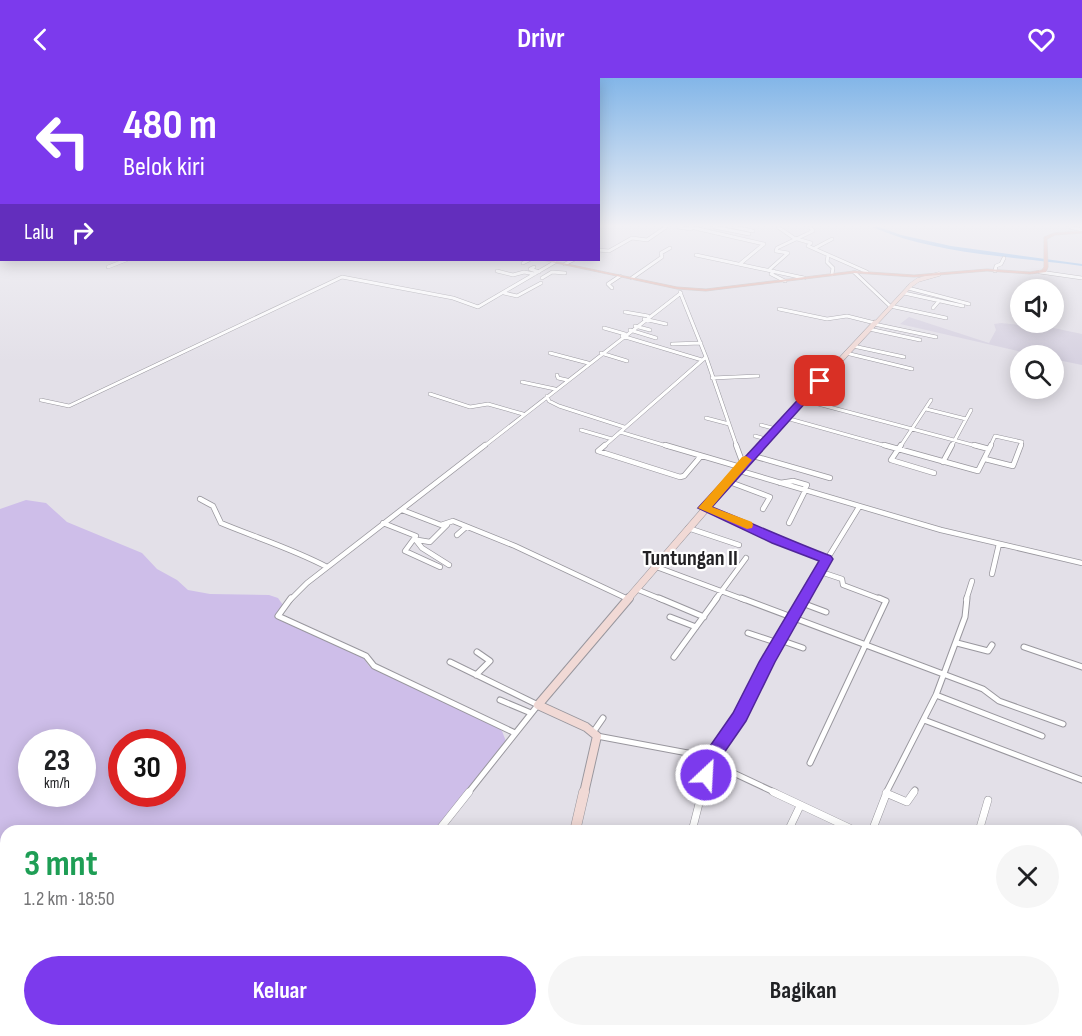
<!DOCTYPE html>
<html lang="id">
<head>
<meta charset="utf-8">
<style>
	body { margin:0; font-family:"Sofia Sans Condensed",sans-serif; background:#f6f6f6; color:#202124; height:100vh; display:flex; flex-direction:column; font-size:22px; white-space:nowrap }
	* { box-sizing:border-box; margin:0 }
	p { font-size:20px; color:#757577 }
	.icon { flex:none; width:33px; height:33px; fill:none; stroke:currentColor; stroke-width:2; stroke-linecap:round; stroke-linejoin:round }
	.map { position:relative; flex:1; overflow:hidden }
	.side { position:absolute; left:0px; top:747px; width:1083px; height:212px; display:flex; flex-direction:column; background:#fff; border-radius:18px 18px 0 0; box-shadow:0 3px 15px #0003 }
	.side>* { flex:none }
	.hud { position:absolute; left:0px; top:0px; width:600px; height:183px; box-shadow:0 3px 15px #0003; background:#7c3aed; color:#fff; overflow:hidden }
	.buttons { position:absolute; left:1010px; top:201px; display:grid; gap:12px }
	.buttons a { display:grid; place-items:center; width:54px; height:54px; border-radius:50%; background:#fff; box-shadow:0 3px 15px #0003; font-size:30px }
	.speed { position:absolute; left:18px; top:651px; display:flex; gap:12px; font-size:30px; font-weight:700; text-align:center }
	.speed>* { display:grid; place-content:center; width:78px; height:78px; border-radius:50%; background:#fff; box-shadow:0 3px 15px #0003; line-height:1 }
	.speed small { font-size:15px; font-weight:400 }
	.speed .limit { border:9px solid #d22; background:#fff; color:#111 }
	.pin { position:absolute; display:grid; place-items:center; width:51px; height:51px; color:#fff; margin:-26px; border-radius:12px; box-shadow:0 3px 9px #0006 }
	.me { position:absolute; width:66px; margin:-33px; rotate:25deg; stroke-linejoin:round; filter:drop-shadow(0 0 4px #0008) }
	.turn { display:flex; align-items:center; gap:21px; height:126px; padding:0 24px; font-size:27px }
	.turn .icon { width:78px; height:78px; stroke-width:2.5 }
	.turn b { display:block; font-size:42px; line-height:51px }
	.then { display:flex; align-items:center; height:57px; padding:0 24px; background:#0003; gap:12px; font-size:22px }
	.round { display:grid; place-items:center; flex:none; width:63px; height:63px; border-radius:32px; background:#f6f6f6 }
	.overview { display:flex; align-items:center; justify-content:space-between; height:102px; padding:0 24px }
	h1 { font-size:36px; font-weight:700; line-height:45px; color:#1e9e55 }
	.primary-button { display:flex; gap:12px; margin-top:auto; padding:12px 24px }
	.primary-button a { flex:1; height:69px; border-radius:36px; background:#7c3aed; color:#fff; font-size:24px; font-weight:700; line-height:69px; text-align:center }
	.primary-button a+a { background:#f6f6f6; color:#202124 }
	header { display:flex; justify-content:space-between; align-items:center; height:78px; padding:0 24px; background:#7c3aed; color:#fff; font-size:27px; font-weight:700 }
	.map>svg:first-child { display:block }
	.built { fill:#d7d2e1 }
	.green { fill:#cebee9; fill-rule:evenodd }
	.lines { fill:none; stroke-linecap:round; stroke-linejoin:round }
	.river { fill:#8bb8e9; fill-rule:evenodd }
	.street-far3-casing { stroke:#99979e; stroke-width:4 }
	.street-far2-casing { stroke:#99979e; stroke-width:6 }
	.street-far1-casing { stroke:#99979e; stroke-width:7 }
	.street-casing { stroke:#99979e; stroke-width:8 }
	.secondary-far4-casing { stroke:#99979e; stroke-width:4.5 }
	.secondary-far3-casing { stroke:#99979e; stroke-width:6 }
	.secondary-far2-casing { stroke:#99979e; stroke-width:8 }
	.secondary-far1-casing { stroke:#99979e; stroke-width:10 }
	.secondary-casing { stroke:#99979e; stroke-width:11 }
	.primary-casing { stroke:#c1c1c2; stroke-width:1 }
	.street-far3 { stroke:#fff; stroke-width:3 }
	.street-far2 { stroke:#fff; stroke-width:4.5 }
	.street-far1 { stroke:#fff; stroke-width:5 }
	.street { stroke:#fff; stroke-width:7 }
	.secondary-far4 { stroke:#f1d9d5; stroke-width:4 }
	.secondary-far3 { stroke:#f1d9d5; stroke-width:5 }
	.secondary-far2 { stroke:#f1d9d5; stroke-width:7 }
	.secondary-far1 { stroke:#f1d9d5; stroke-width:8 }
	.secondary { stroke:#f1d9d5; stroke-width:10 }
	.primary { fill:#e2b3aa; fill-rule:evenodd }
	.route { fill:#7c3aed; stroke:#51269a; stroke-width:1.5 }
	.slow { fill:#f59e0b }
	.labels { text-anchor:middle; stroke-width:4.5; stroke-linejoin:round; paint-order:stroke }
	.quarter-label { font-size:22px; font-weight:bold; fill:#232225; stroke:#fff }
</style>
</head>
<body>
<header><svg class="icon" aria-label="back" viewBox="0 0 24 24"><path d="M15 5l-7 7 7 7"/></svg>Drivr<svg class="icon" aria-label="heart" viewBox="0 0 24 24"><path d="M12 20l-8-8c-3-5 5-10 8-4 3-6 11-1 8 4z"/></svg></header>
<div class="map">
<svg width="1082" height="958" viewBox="0 0 1082 958">
	<rect width="100%" height="100%" fill="#e3e0e8"/>
	<path class="built" d="M909 239 989 265 996 252 994 246 1001 245 1020 247 1022 245H1030L1082 256V287L1053 281V278L1035 277 900 246Z"/>
	<path class="green" d="M26 422 46 425 67 444 142 475 157 491 177 502 188 512 210 516 269 517 278 520 283 527 275 537 277 541 362 578 369 588 495 647 502 653 507 666 433 753H6V952L264 953 260 958H0V431ZM32 664H82V716H32ZM122 664H172V716H122Z"/>
	<g class="lines">
		<path class="river" d="M872 149H879L901 157 951 168 1082 186V188C1012 178 938 177 872 149Z"/>
		<defs>
			<path id="street-far3" d="M678 149 691 151
				M690 149 764 166 741 185
				M714 149 749 156
				M734 149 753 153
				M778 149 794 160 811 165 808 168 867 194
				M1070 149 1082 152
				M815 170 832 161
				M598 172 609 173 632 160 647 162 666 149
				M696 177 804 200
				M828 177 827 184 833 190 832 196
				M523 185 529 182
				M565 186 573 182
				M108 189 126 182
				M534 189 530 191 539 194
				M770 191 788 175 776 173 777 170 813 153 810 149
				M497 193 513 197 524 194 535 196
				M774 193 771 196 785 203
				M995 193 996 188 1001 186 1004 180
				M854 194 890 228 946 240
				M1040 194 1082 200
				M542 200 552 194 565 195
				M632 200 662 179 661 175 670 170
				M612 210 608 206 620 198
				M908 210 969 226
				M680 214 706 279 737 369
				M504 215 517 218 541 205
				M904 215 963 228
				M933 230 939 223
				M779 231 827 241 847 238 875 245
				M625 234 648 238
				M644 241 666 246
				M874 246 936 259
				M635 248 650 252
				M604 250 625 256
				M869 251 920 262
				M630 252 656 260
				M622 258 702 282
				M672 266 701 265
				M853 268 904 279
				M550 275 588 285
				M601 275 627 283
				M846 275 912 291
				M557 297 558 300 567 302
				M712 300 758 298
				M522 304 555 311
				M430 316 470 329 488 326 523 336
				M547 318 549 323 559 328 624 349
				M41 322 69 328 342 199 453 220 478 229 555 184
				M803 322 980 369
				M926 331 966 341
				M706 340 729 346
				M786 340 890 369
				M761 347 776 351
				M581 352 612 361
				M620 354 670 369
				M755 358 766 361
				M483 369 681 215
				M603 369 706 279
				M900 369 931 322
				M951 369 971 332
				M990 369 995 358 1022 364 1020 369"/>
			<path id="street-far2" d="M605 367 598 373 680 399 684 398 701 378
				M665 367 740 389
				M736 367 743 386
				M884 367 978 393 991 367
				M901 367 891 382 934 395
				M974 367 989 371
				M750 377 830 400
				M985 381 1013 388 1021 367
				M943 384 952 367
				M737 392 941 452 1082 485
				M727 403 770 419 763 431
				M780 405 793 403 807 407 804 412
				M200 421 213 428 221 445C257 460 293 471 327 489
				M705 430 827 481
				M402 432 441 447 453 443 515 468 628 521
				M383 445 416 458 405 473 440 489
				M789 445 805 413
				M688 450 739 467
				M457 457 466 449
				M415 461 422 470 449 487
				M418 462 430 464 447 447
				M654 488 745 522
				M818 493 842 501 843 507 883 522
				M992 496 999 466
				M636 511 663 522
				M290 522 307 505 485 367
				M715 522 746 480
				M802 522 859 429
				M966 522 972 503"/>
			<path id="street-far1" d="M291 520 278 538 366 578 374 588 515 655
				M659 520 704 539
				M741 520 983 611 999 623 1063 646
				M802 525 826 534
				M670 539 696 549
				M748 555 778 565
				M780 562 803 570
				M957 565 988 573 992 567
				M1024 569 1082 589
				M674 579 717 520
				M450 584 538 627 468 715
				M476 597 490 583 477 574
				M936 617 1042 658
				M500 622 531 635
				M924 642 1082 702
				M594 653 603 640
				M597 658 693 676 776 715
				M810 685 886 523 879 520
				M701 715 709 683 740 639 767 584 803 520
				M886 715 936 617 965 539 967 520
				M913 715 915 712"/>
			<path id="street" d="M773 714 856 753
				M886 715 907 724 914 714
				M438 753 469 714
				M692 753 702 714
				M788 753 800 728
				M872 753 887 714
				M979 753 988 722
				M1077 809 1082 775
				M1077 853 1082 855
				M349 952 356 958
				M268 958 272 952
				M416 958 417 952
				M1056 958 1057 952"/>
			<path id="secondary-far4" d="M874 247 911 207 918 202 939 196"/>
			<path id="secondary-far3" d="M759 369 875 245"/>
			<path id="secondary-far2" d="M627 522 761 367"/>
			<path id="secondary-far1" d="M584 715 597 658 586 649 538 627 629 520"/>
			<path id="secondary" d="M575 753 584 714
				M540 952V958"/>
			<path id="primary" d="M1082 153V155L1055 157 1047 161 1048 189 1046 194 1030 196 987 193 914 199 854 195 706 213 677 211 542 182H548L677 209 706 211 854 193 914 197 987 191 1030 194 1042 192 1044 189V159L1054 155Z"/>
		</defs>
		<use href="#street-far3" class="street-far3-casing"/>
		<use href="#street-far2" class="street-far2-casing"/>
		<use href="#street-far1" class="street-far1-casing"/>
		<use href="#street" class="street-casing"/>
		<use href="#secondary-far4" class="secondary-far4-casing"/>
		<use href="#secondary-far3" class="secondary-far3-casing"/>
		<use href="#secondary-far2" class="secondary-far2-casing"/>
		<use href="#secondary-far1" class="secondary-far1-casing"/>
		<use href="#secondary" class="secondary-casing"/>
		<use href="#primary" class="primary-casing"/>
		<use href="#street-far3" class="street-far3"/>
		<use href="#street-far2" class="street-far2"/>
		<use href="#street-far1" class="street-far1"/>
		<use href="#street" class="street"/>
		<use href="#secondary-far4" class="secondary-far4"/>
		<use href="#secondary-far3" class="secondary-far3"/>
		<use href="#secondary-far2" class="secondary-far2"/>
		<use href="#secondary-far1" class="secondary-far1"/>
		<use href="#secondary" class="secondary"/>
		<use href="#primary" class="primary"/>
	</g>
	<linearGradient id="sky" x2="0" y2="1"><stop stop-color="#83b6e8"/><stop offset="0.52" stop-color="#f2f1f5"/><stop offset="1" stop-color="#f2f1f5" stop-opacity="0"/></linearGradient>
	<rect width="1082" height="284" fill="url(#sky)"/>
	<path class="route" d="M817 301 825 303 712 429C752 445 791 463 831 478L833 481 775 584 746 643 717 685 712 702 706 704 700 702 697 697 703 678 733 635 759 584 819 483 772 465 698 430Z"/>
	<path class="slow" d="M746 378 752 382 712 429 752 444 753 447 752 450 747 451 698 430 742 379Z"/>
	<g class="labels">
		<g class="quarter-label">
			<text x="690" y="487">Tuntungan II</text>
		</g>
	</g>
</svg>
<div class="buttons">
<a><svg class="icon" aria-label="sound" viewBox="0 0 24 24"><path d="M4 9h4l5-4v14l-5-4H4zM17 9q2 3 0 6"/></svg></a>
<a><svg class="icon" aria-label="search" viewBox="0 0 24 24"><circle cx="10" cy="10" r="6"/><path d="M15 15l6 6"/></svg></a>
</div>
<div class="speed"><div>23<small>km/h</small></div><div class="limit">30</div></div>
<div class="pin" style="left:820px;top:303px;background:#d93025"><svg class="icon" aria-label="arrive" viewBox="0 0 24 24"><path d="M6 21V4h12l-3 4 3 4H6"/></svg></div>
<svg class="me" style="left:706px;top:697px" viewBox="-20 -20 40 40"><circle r="17" fill="#7c3aed" stroke="#fff" stroke-width="3"/><path d="M0-11L8 9 0 5-8 9z" fill="#fff"/></svg>
<div class="hud">
<div class="turn"><svg class="icon" aria-label="left" viewBox="0 0 24 24"><path d="M17 20v-9H6M10 6l-5 5 5 5"/></svg><div><b>480 m</b>Belok kiri</div></div>
<div class="then">Lalu<svg class="icon" aria-label="right" viewBox="0 0 24 24"><path d="M7 20v-9h11M14 6l5 5-5 5"/></svg></div>
</div>
<section class="side">
<div class="overview"><div><h1>3 mnt</h1><p>1.2 km · 18:50</p></div><a class="round"><svg class="icon" aria-label="close" viewBox="0 0 24 24"><path d="M6 6l12 12M18 6L6 18"/></svg></a></div>
<div class="primary-button"><a>Keluar</a><a>Bagikan</a></div>
</section>
</div>
</body>
</html>
